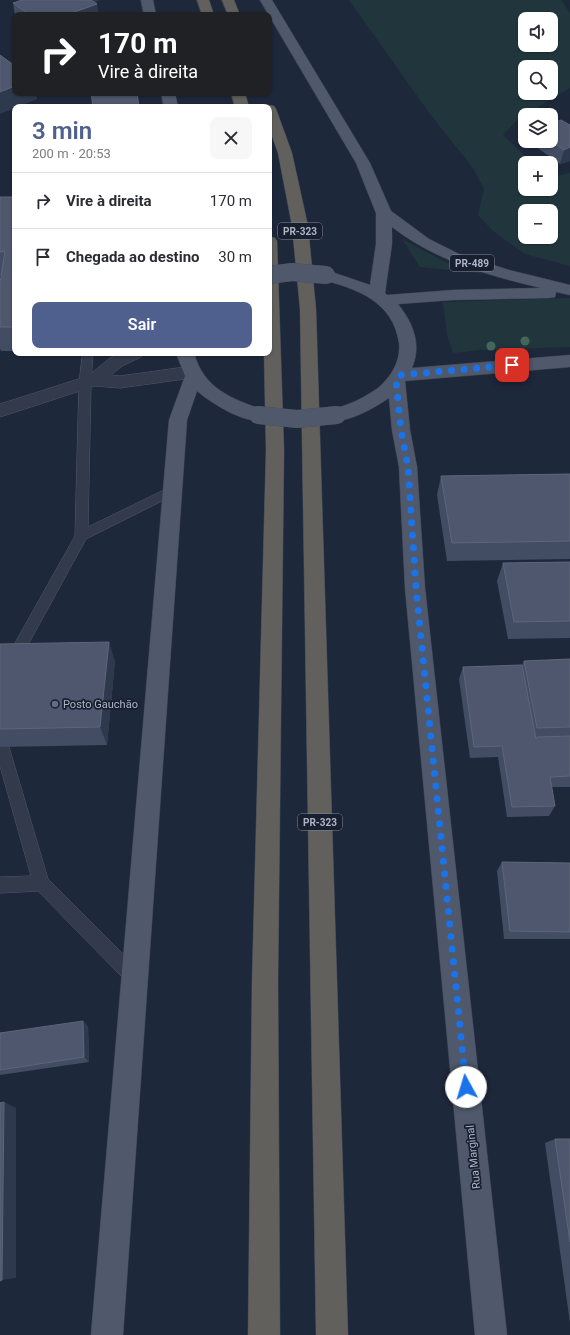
<!DOCTYPE html>
<html lang="pt">
<head>
<meta charset="utf-8">
<style>
	body { margin:0; font-family:Roboto,sans-serif; background:#f7f7f7; color:#2b2b33; height:100vh; display:flex; flex-direction:column; font-size:15px; white-space:nowrap }
	* { box-sizing:border-box; margin:0 }
	p { font-size:13px; color:#7c7c81 }
	.icon { flex:none; width:22px; height:22px; fill:none; stroke:currentColor; stroke-width:2; stroke-linecap:round; stroke-linejoin:round }
	.map { position:relative; flex:1; overflow:hidden }
	.panel { position:absolute; left:12px; top:104px; width:260px; height:252px; display:flex; flex-direction:column; background:#fff; border-radius:8px; box-shadow:0 1px 3px #0004 }
	.panel>* { flex:none }
	.banner { position:absolute; left:12px; top:12px; width:260px; height:84px; border-radius:8px; box-shadow:0 1px 3px #0004; background:#202124; color:#fff; overflow:hidden }
	.tools { position:absolute; left:518px; top:12px; display:grid; gap:8px }
	.tools a { display:grid; place-items:center; width:40px; height:40px; border-radius:8px; background:#fff; box-shadow:0 1px 3px #0004; font-size:20px }
	.pin { position:absolute; display:grid; place-items:center; width:34px; height:34px; color:#fff; margin:-17px; border-radius:8px; box-shadow:0 2px 6px #0006 }
	.me { position:absolute; width:44px; margin:-22px; rotate:354deg; stroke-linejoin:round; filter:drop-shadow(0 0 3px #0008) }
	.turn { display:flex; align-items:center; gap:14px; height:84px; padding:0 20px; font-size:18px }
	.turn .icon { width:52px; height:52px; stroke-width:2.5 }
	.turn b { display:block; font-size:28px; line-height:34px }
	.round { display:grid; place-items:center; flex:none; width:42px; height:42px; border-radius:8px; background:#f7f7f7 }
	.summary { display:flex; align-items:center; justify-content:space-between; height:68px; padding:0 20px }
	h1 { font-size:24px; font-weight:600; line-height:30px; color:#4f608f }
	.primary-button { display:flex; gap:8px; margin-top:auto; padding:8px 20px }
	.primary-button a { flex:1; height:46px; border-radius:8px; background:#4f608f; color:#fff; font-size:16px; font-weight:600; line-height:46px; text-align:center }
	ul { padding:0; list-style:none }
	li { display:flex; align-items:center; gap:12px; height:56px; padding:0 20px; border-top:1px solid #e1e1e2 }
	li div { flex:1 }
	li b { display:block; font-size:15px }
	li em { font-style:normal }
	.map>svg:first-child { display:block }
	.green { fill:#20363c; fill-rule:evenodd }
	.lines { fill:none; stroke-linecap:round; stroke-linejoin:round }
	.service-casing { stroke:#505768; stroke-width:1 }
	.tertiary-casing { stroke:#505768; stroke-width:1 }
	.primary-casing { stroke:#3c4354; stroke-width:1 }
	.trunk-casing { stroke:#3d4455; stroke-width:1 }
	.service { fill:#323a4b; fill-rule:evenodd }
	.tertiary { fill:#323a4b; fill-rule:evenodd }
	.primary { fill:#50596b; fill-rule:evenodd }
	.trunk { fill:#61605c; fill-rule:evenodd }
	.primary-bridge-casing { stroke:#3c4354; stroke-width:18; stroke-linecap:butt }
	.primary-bridge { stroke:#50596b; stroke-width:18 }
	.tree { fill:#43675a }
	.wall { fill:#424c63 }
	.shaded-wall { fill:#2f394e }
	.building { fill:#4e576d; stroke:#5c667b }
	.route { stroke:#1a73e8; stroke-width:7; stroke-dasharray:0 12.6 }
	.service-dot { fill:#5c6f8a; stroke:#181f2f; stroke-width:1.5 }
	.labels { text-anchor:middle; stroke-width:3.5; stroke-linejoin:round; paint-order:stroke }
	.shield { fill:#181f2f; stroke:#808799; stroke-width:1 }
	.shield-label { font-size:10px; font-weight:bold; fill:#adb4c7 }
	.poi-label { font-size:11px; fill:#adb4c7; stroke:#181f2f; text-anchor:start }
	.street-label { font-size:11px; fill:#adb4c7; stroke:#181f2f }
</style>
</head>
<body>
<div class="map">
<svg width="570" height="1335" viewBox="0 0 570 1335">
	<rect width="100%" height="100%" fill="#1e283b"/>
	<path class="green" d="M349 0H561L570 13V88L518 119 503 135 532 163H525V189H551V174L556 176 570 173V266L525 254 493 231 478 215 484 189 473 168 430 114ZM525 19H551V45H525ZM525 67H551V93H525ZM525 211H551V237H525Z
		M402 239 445 262 487 274 420 267Z
		M570 298V347L480 350 453 353 447 335 443 302Z"/>
	<g class="lines">
		<defs>
			<path id="service" d="M83 353H93L91 383 88 527 168 488H176L178 491 176 494 86 539 18 663 13 665 8 663 6 659 75 536 79 383Z
				M2 740 7 742 9 747 48 879 140 971 142 977 140 983 134 985 128 983 38 891 0 893V877L31 876 0 766V741Z"/>
			<path id="tertiary" d="M120 353H144L141 357 122 366 111 375 120 376 192 366 198 368 201 372 198 376 192 378 120 388 95 386 0 417V404L88 376 110 358Z"/>
			<path id="primary" d="M141 0H153L156 15H144Z
				M260 0H272L370 163 391 211 429 239 459 254 509 270 570 285V295L556 292 555 297 549 298 453 300 398 304C413 323 422 344 412 368L570 355V367L405 381 410 430 417 467 425 588 507 1335H475L405 588 399 467 392 430 389 398C376 407 347 424 331 420L328 415C329 413 330 411 331 410 335 408 341 407 346 405 357 401 368 395 378 388 391 377 401 361 399 343 393 301 357 289 320 279L318 275 320 271 326 270 370 285 376 244V213L356 163ZM392 227C436 261 487 275 541 288L453 290 387 295 385 293 392 244Z
				M161 93H175L178 107H164Z
				M176 353H194C204 389 232 399 264 410L267 415 264 420C246 425 211 403 197 391L187 420 123 1335H91L169 420 185 376Z"/>
			<path id="trunk" d="M197 0H209L214 15H202Z
				M222 0H234L240 15H228Z
				M231 93H245L249 107H235Z
				M269 105 274 106 276 109 292 153 308 226 316 309 348 1335H316L300 309 292 226 278 153 269 128V107H264Z
				M269 236 275 238 277 241 284 450 278 981 280 1335H248L252 981 266 450 264 353H269Z"/>
		</defs>
		<use href="#service" class="service-casing"/>
		<use href="#tertiary" class="tertiary-casing"/>
		<use href="#primary" class="primary-casing"/>
		<use href="#trunk" class="trunk-casing"/>
		<use href="#service" class="service"/>
		<use href="#tertiary" class="tertiary"/>
		<use href="#primary" class="primary"/>
		<use href="#trunk" class="trunk"/>
		<defs>
			<path id="primary-bridge" d="M269 275 292 272 326 275
				M258 415 297 419 337 415"/>
		</defs>
		<use href="#primary-bridge" class="primary-bridge-casing"/>
		<use href="#primary-bridge" class="primary-bridge"/>
	</g>
	<g class="tree">
		<circle cx="525" cy="341" r="4.5"/>
		<circle cx="491" cy="346" r="4.5"/>
	</g>
	<path class="wall" d="M95 2 99 15H15L13 3Z
		M551 124 570 161 560 164 532 144V141H551Z
		M0 197H15V351H1L0 349V283L1 276H0Z
		M570 474V559L447 561 437 495 441 476Z
		M570 562V638L508 639 497 581 503 563Z
		M0 644 115 661 107 745 0 747Z
		M570 659V787H552L555 806 549 816 507 817 498 757 470 758 459 679 463 667 522 665 524 661Z
		M502 862 570 863V939H504L497 871Z
		M88 1026 89 1062 0 1075V1033Z
		M555 1139H570V1323L545 1143Z"/>
	<path class="shaded-wall" d="M87 0H101L87 5Z
		M97 4 99 15H66Z
		M15 86V93H36L37 99 17 107H15V108L0 114V92Z
		M570 147V161L560 164 564 150Z
		M109 642 115 661 107 745 100 727Z
		M83 1021 88 1026 89 1062 84 1057Z
		M4 1102 16 1108V1278L2 1280Z"/>
	<path class="building" d="M22 0H91L97 4 66 15H30L13 3Z
		M0 55 15 66V86L0 92Z
		M91 93H137L139 107H93Z
		M561 120 570 125V147L564 150 551 141V124Z
		M0 197H15V327H0V283L5 251 0 252Z
		M570 474V541L452 543 441 476Z
		M570 562V621L514 622 503 563Z
		M109 642 100 727 0 729V644Z
		M570 659V727L537 728 524 661Z
		M522 665 536 739 537 737 570 736V776L550 777 555 806 512 807 502 746 474 747 463 667Z
		M502 862 570 863V932L510 931Z
		M83 1021 84 1057 0 1070V1033Z
		M4 1102 2 1280 0 1281V1103Z
		M555 1139H570V1242Z"/>
	<g class="lines">
		<path class="route" d="M466 1087 416 588 408 467 401 430 396 381 400 375 512 365"/>
	</g>
	<circle class="service-dot" cx="55" cy="704" r="4"/>
	<g class="labels">
		<g class="shield">
			<rect x="278" y="223" width="44" height="16" rx="3"/>
			<rect x="450" y="255" width="44" height="16" rx="3"/>
			<rect x="298" y="814" width="44" height="16" rx="3"/>
		</g>
		<g class="shield-label">
			<text x="300" y="235">PR-323</text>
			<text x="472" y="267">PR-489</text>
			<text x="320" y="826">PR-323</text>
		</g>
		<g class="poi-label">
			<text x="63" y="708">Posto Gauchão</text>
		</g>
		<g class="street-label">
			<text transform="translate(473 1157) rotate(-96)" y="4">Rua Marginal</text>
		</g>
	</g>
</svg>
<div class="tools">
<a><svg class="icon" aria-label="sound" viewBox="0 0 24 24"><path d="M4 9h4l5-4v14l-5-4H4zM17 9q2 3 0 6"/></svg></a>
<a><svg class="icon" aria-label="search" viewBox="0 0 24 24"><circle cx="10" cy="10" r="6"/><path d="M15 15l6 6"/></svg></a>
<a><svg class="icon" aria-label="layers" viewBox="0 0 24 24"><path d="M12 4l9 5-9 5-9-5zM3 14l9 5 9-5"/></svg></a>
<a>+</a>
<a>−</a>
</div>
<div class="pin" style="left:512px;top:365px;background:#d93025"><svg class="icon" aria-label="arrive" viewBox="0 0 24 24"><path d="M6 21V4h12l-3 4 3 4H6"/></svg></div>
<svg class="me" style="left:466px;top:1087px" viewBox="-20 -20 40 40"><circle r="19" fill="#fff"/><path d="M0-13L10 11 0 6-10 11z" fill="#1a73e8"/></svg>
<div class="banner">
<div class="turn"><svg class="icon" aria-label="right" viewBox="0 0 24 24"><path d="M7 20v-9h11M14 6l5 5-5 5"/></svg><div><b>170 m</b>Vire à direita</div></div>
</div>
<section class="panel">
<div class="summary"><div><h1>3 min</h1><p>200 m · 20:53</p></div><a class="round"><svg class="icon" aria-label="close" viewBox="0 0 24 24"><path d="M6 6l12 12M18 6L6 18"/></svg></a></div>
<ul>
<li><svg class="icon" aria-label="right" viewBox="0 0 24 24"><path d="M7 20v-9h11M14 6l5 5-5 5"/></svg><div><b>Vire à direita</b></div><em>170 m</em></li>
<li><svg class="icon" aria-label="arrive" viewBox="0 0 24 24"><path d="M6 21V4h12l-3 4 3 4H6"/></svg><div><b>Chegada ao destino</b></div><em>30 m</em></li>
</ul>
<div class="primary-button"><a>Sair</a></div>
</section>
</div>
</body>
</html>
